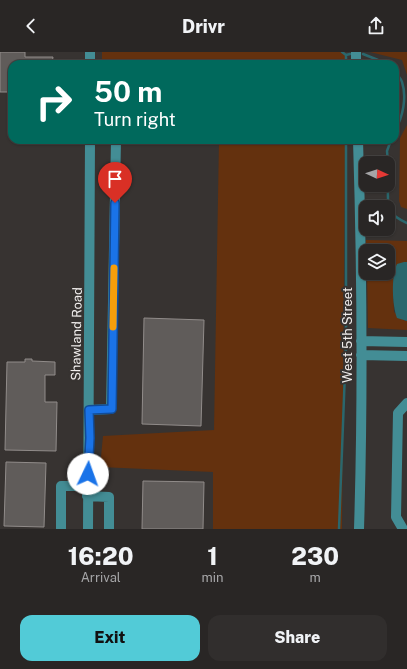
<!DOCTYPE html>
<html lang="en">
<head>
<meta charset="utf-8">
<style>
	body { margin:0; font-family:"Public Sans",sans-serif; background:#312e2d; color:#f1f3f6; height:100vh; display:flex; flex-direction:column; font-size:15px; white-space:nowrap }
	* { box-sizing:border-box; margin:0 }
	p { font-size:13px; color:#a5a5a7 }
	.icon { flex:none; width:22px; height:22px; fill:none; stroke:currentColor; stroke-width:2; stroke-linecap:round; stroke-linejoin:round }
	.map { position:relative; height:477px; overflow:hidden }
	.drawer { display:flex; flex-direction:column; background:#292625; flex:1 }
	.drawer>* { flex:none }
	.hud { position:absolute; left:8px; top:8px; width:391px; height:84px; border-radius:12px; box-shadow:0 1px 3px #0004,0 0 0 1px #454342; background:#00695c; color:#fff; overflow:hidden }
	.needle { width:26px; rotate:93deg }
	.fabs { position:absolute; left:359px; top:104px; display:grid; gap:8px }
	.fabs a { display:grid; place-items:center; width:36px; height:36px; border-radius:8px; background:#292625; box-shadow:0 1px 3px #0004,0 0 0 1px #454342; font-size:20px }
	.pin { position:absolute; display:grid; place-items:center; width:34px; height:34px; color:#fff; margin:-41px -17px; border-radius:50% 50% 50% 0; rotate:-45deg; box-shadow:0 0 4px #0007 }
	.pin .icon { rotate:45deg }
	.me { position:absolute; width:44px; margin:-22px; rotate:3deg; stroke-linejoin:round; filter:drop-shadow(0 0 3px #0008) }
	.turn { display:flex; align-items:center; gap:14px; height:84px; padding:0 20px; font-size:18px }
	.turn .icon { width:52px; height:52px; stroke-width:2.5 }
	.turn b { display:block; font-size:28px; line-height:34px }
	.eta { display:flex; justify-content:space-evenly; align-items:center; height:68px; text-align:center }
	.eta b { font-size:24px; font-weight:800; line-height:28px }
	.primary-button { display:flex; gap:8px; margin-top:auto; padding:8px 20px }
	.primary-button a { flex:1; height:46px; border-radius:12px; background:#52cbd7; color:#111; font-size:16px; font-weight:800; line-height:46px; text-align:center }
	.primary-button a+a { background:#312e2d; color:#f1f3f6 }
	header { display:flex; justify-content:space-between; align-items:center; height:52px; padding:0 20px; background:#292625; font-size:18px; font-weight:800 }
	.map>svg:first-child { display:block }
	.green { fill:#64310e }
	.water { fill:#2a676d }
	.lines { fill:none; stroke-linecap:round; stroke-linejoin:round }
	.stream { stroke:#2a676d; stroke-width:2.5 }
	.building { fill:#605c5a; stroke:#918c8a }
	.minor { stroke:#438d95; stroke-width:10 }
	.route-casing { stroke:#114b97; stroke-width:10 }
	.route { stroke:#1a73e8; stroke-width:7 }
	.slow { stroke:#f59e0b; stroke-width:7 }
	.labels { text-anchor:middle; stroke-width:4; stroke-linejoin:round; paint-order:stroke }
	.street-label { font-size:13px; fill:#f0edec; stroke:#373331 }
</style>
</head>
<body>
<header><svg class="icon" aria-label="back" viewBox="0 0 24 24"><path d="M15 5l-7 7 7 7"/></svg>Drivr<svg class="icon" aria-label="share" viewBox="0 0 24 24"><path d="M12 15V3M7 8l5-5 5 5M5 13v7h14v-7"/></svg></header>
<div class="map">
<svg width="407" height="477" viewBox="0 0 407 477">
	<rect width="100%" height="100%" fill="#373331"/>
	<path class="green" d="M102 0H345V12H154L149 9 120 12H102Z
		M370 0H407V23L402 8Z
		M407 73V157L401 155 399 149 400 86Z
		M219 88H345L342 477H213V420L100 415 103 384 214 378Z
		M366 188 407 189V210H404L394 218 393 236 394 260 405 269H407V278L368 276 367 221H388V199H366V201Z"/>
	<path class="water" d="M404 210H407V269L397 266C392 253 391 224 397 212Z"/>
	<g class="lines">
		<path class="stream" d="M342 0 346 3 350 2
			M363 2 378 8 385 12
			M346 3V12
			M395 19C397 23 401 26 402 30 407 45 403 65 395 78
			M388 111 387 99 391 88
			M388 133C388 155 385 161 407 171
			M339 477 346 293V88"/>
	</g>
	<path class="building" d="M0 0H25V5H53L52 12H12V40H0Z
		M144 266 204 268 201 374 142 372Z
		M25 307H32V309L55 310V323H45V350H57L56 399 5 398 7 310H25Z
		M6 410 46 411 44 475 4 474Z
		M143 429 204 430 203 477H142Z"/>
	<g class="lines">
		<path class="minor" d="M356 0V12
			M90 12V0
			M358 88C362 217 363 348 359 477
			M361 289 407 290
			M361 303 407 304
			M89 358 111 357 116 88
			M87 444 109 445V477
			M61 477V434H87
			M88 477 90 88
			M403 477 396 465 398 361 407 351"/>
	</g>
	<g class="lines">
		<defs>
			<path id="route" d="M88 422 90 386 89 358 112 357 115 151"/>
		</defs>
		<use href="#route" class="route-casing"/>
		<use href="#route" class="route"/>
		<path class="slow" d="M113 275 114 216"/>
	</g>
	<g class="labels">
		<g class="street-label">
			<text transform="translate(76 282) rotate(-89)" y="5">Shawland Road</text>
			<text transform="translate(347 283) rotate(-90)" y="5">West 5th Street</text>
		</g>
	</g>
</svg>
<div class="fabs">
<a><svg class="needle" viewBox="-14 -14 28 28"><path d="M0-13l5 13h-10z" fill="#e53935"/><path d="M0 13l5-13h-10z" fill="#a5a5a7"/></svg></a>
<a><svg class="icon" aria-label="sound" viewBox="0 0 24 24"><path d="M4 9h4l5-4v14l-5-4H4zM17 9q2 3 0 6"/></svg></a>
<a><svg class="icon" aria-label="layers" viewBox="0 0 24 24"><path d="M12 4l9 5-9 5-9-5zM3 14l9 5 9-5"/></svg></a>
</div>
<div class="pin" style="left:115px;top:151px;background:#d93025"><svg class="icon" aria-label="arrive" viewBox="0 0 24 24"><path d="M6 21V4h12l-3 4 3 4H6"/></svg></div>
<svg class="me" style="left:88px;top:422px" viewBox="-20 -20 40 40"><circle r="19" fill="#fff"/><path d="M0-13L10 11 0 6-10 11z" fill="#1a73e8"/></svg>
<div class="hud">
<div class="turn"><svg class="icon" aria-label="right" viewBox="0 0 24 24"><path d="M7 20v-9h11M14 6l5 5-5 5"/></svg><div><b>50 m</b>Turn right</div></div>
</div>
</div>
<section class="drawer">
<div class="eta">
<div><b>16:20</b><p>Arrival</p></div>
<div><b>1</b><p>min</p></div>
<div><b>230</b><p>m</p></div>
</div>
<div class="primary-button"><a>Exit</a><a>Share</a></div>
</section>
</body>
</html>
